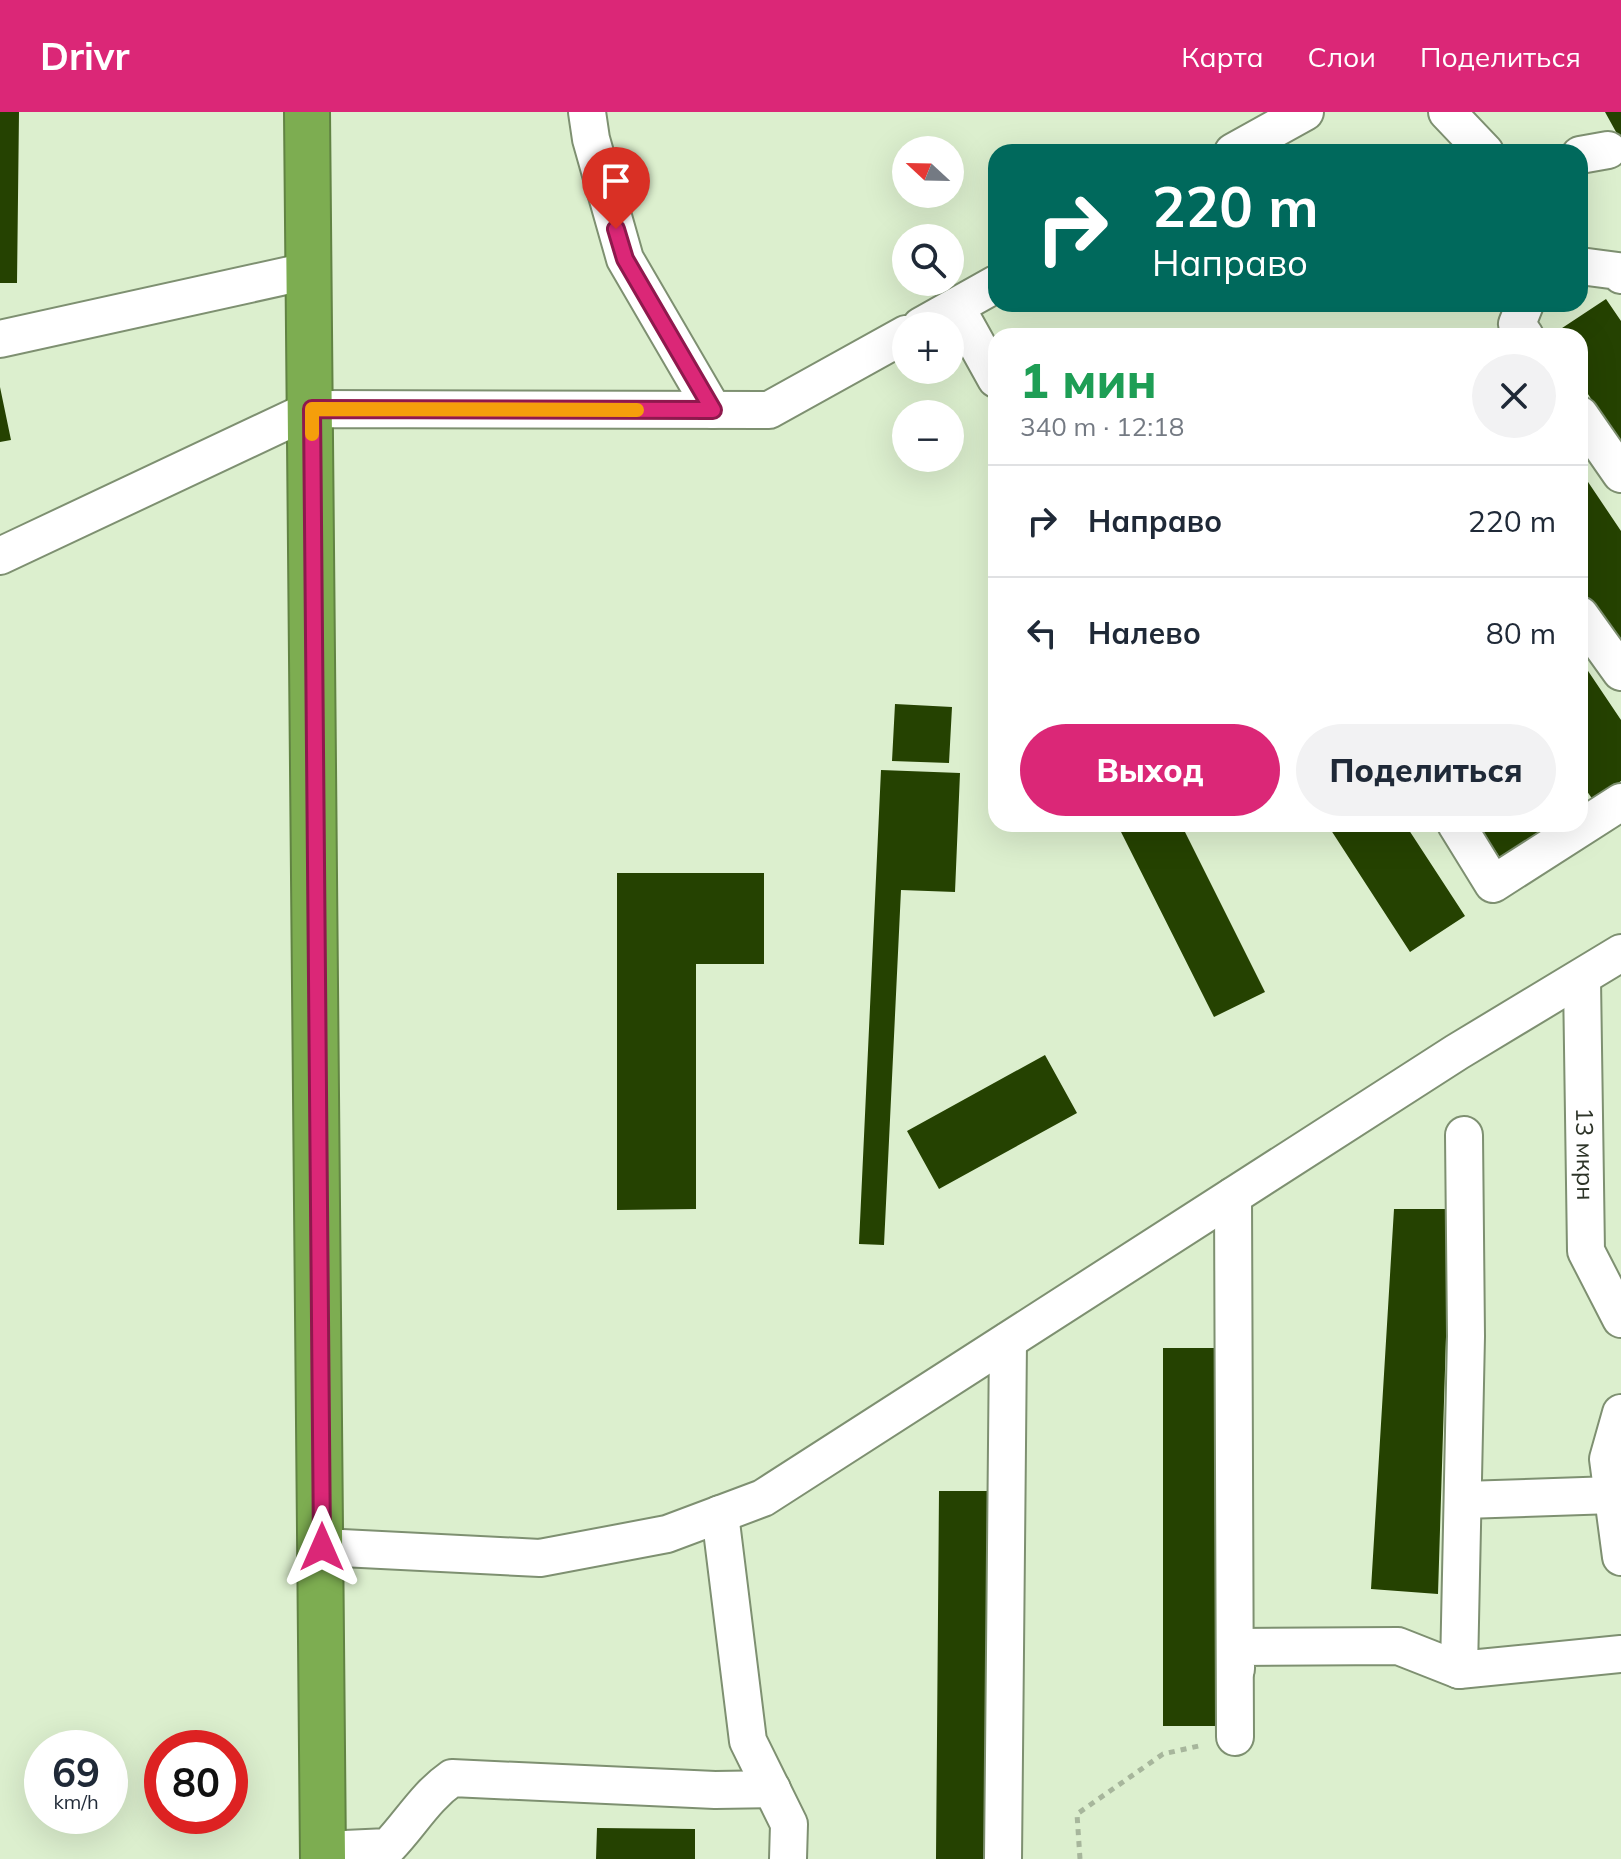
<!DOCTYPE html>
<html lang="ru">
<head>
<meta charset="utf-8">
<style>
	body { margin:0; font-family:Mulish,sans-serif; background:#f2f2f3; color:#1f2937; height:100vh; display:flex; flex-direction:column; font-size:30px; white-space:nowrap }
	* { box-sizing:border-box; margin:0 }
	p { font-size:26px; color:#747a83 }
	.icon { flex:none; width:44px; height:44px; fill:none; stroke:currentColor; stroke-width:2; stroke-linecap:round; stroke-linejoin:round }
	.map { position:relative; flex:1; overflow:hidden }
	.panel { position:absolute; left:988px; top:216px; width:600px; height:504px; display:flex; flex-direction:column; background:#fff; border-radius:24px; box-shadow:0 8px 32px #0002 }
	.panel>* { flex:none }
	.hud { position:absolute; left:988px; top:32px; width:600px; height:168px; border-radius:24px; box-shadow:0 8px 32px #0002; background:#00695c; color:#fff; overflow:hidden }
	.needle { width:52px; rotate:292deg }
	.tools { position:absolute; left:892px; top:24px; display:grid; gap:16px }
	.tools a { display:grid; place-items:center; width:72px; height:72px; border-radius:50%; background:#fff; box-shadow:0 8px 32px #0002; font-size:40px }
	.speed { position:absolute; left:24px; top:1618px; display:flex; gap:16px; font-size:40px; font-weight:700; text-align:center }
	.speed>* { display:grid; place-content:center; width:104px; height:104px; border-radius:50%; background:#fff; box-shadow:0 8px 32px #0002; line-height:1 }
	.speed small { font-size:20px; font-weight:400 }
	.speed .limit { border:12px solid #d22; background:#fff; color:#111 }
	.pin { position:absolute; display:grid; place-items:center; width:68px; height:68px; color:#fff; margin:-82px -34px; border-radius:50% 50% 50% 0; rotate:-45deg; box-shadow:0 0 8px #0007 }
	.pin .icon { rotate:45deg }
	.me { position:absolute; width:88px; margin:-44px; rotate:0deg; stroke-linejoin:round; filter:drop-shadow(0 0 6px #0008) }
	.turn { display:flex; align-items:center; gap:28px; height:168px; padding:0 32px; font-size:36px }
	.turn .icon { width:104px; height:104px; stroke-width:2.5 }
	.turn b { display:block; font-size:56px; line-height:68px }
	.round { display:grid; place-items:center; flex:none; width:84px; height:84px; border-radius:42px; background:#f2f2f3 }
	.head { display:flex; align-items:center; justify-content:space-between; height:136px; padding:0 32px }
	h1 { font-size:48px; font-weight:800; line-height:60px; color:#1e9e55 }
	.cta { display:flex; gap:16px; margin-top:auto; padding:16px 32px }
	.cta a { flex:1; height:92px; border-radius:48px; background:#db2777; color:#fff; font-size:32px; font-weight:800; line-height:92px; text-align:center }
	.cta a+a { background:#f2f2f3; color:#1f2937 }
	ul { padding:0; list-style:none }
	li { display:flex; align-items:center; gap:24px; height:112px; padding:0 32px; border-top:2px solid #e0e1e3 }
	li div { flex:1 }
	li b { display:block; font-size:30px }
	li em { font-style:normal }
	header { display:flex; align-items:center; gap:48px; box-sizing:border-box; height:112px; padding:0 40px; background:#db2777; color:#fff }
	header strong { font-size:38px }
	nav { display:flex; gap:44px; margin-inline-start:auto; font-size:28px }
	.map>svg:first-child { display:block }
	.building { fill:#254201 }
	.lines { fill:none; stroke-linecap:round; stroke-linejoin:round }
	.minor-casing { stroke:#7e9071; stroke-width:40 }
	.highway-casing { stroke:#618343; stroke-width:48 }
	.path { stroke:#a7b69c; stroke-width:5; stroke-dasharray:6 6; stroke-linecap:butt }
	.minor { stroke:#fff; stroke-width:36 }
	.highway { stroke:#7dad51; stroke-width:44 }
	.route-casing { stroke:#8e194d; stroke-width:20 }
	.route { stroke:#db2777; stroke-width:14 }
	.slow { stroke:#f59e0b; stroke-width:14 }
	.labels { text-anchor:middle; stroke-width:8; stroke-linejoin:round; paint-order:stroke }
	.street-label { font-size:24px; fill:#2d3428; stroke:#dcefce }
</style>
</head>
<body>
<header>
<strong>Drivr</strong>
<nav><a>Карта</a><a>Слои</a><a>Поделиться</a></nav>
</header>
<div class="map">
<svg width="1621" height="1747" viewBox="0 0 1621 1747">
	<rect width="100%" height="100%" fill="#dcefce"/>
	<path class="building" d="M0 0H19L17 171H0Z
		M1605 0H1621V29Z
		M1606 187 1621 209V332L1580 270V224H1550Z
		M0 275 11 328 0 330Z
		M1580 358 1621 419V541L1580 479Z
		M1580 547 1621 608V669L1593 688 1580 669Z
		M895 592 952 595 949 651 892 649Z
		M881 658 960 661 955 780 901 778 884 1133 859 1132Z
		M1117 712H1181L1265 880 1214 905Z
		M1327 712H1405L1465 804 1410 840Z
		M1477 712H1554L1501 747Z
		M617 761H764V852H696V1097L617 1098Z
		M1045 943 1077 1001 939 1077 907 1019Z
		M1394 1097H1450L1438 1482 1371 1477Z
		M1163 1236H1218V1614H1163Z
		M939 1379H998L995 1747H936Z
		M597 1716 695 1717V1747H596Z"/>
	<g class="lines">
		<defs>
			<g id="minor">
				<path d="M587 0 591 27 625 147 713 298"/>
				<path d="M1447 0 1485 40"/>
				<path d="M1233 40 1305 0"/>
				<path d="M1580 43 1608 38"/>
				<path d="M1580 154 1618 159 1621 163"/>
				<path d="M956 195 996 267"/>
				<path d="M921 214 996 172"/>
				<path d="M1525 224 1517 212 1525 192"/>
				<path d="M0 227 308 159"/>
				<path d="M1580 303 1621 362"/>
				<path d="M0 444 312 297 769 298 906 222"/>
				<path d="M1580 503 1621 560"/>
				<path d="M1456 712 1493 772 1621 690"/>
				<path id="s1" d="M1582 868 1586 1139 1621 1207"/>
				<path d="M1464 1023 1466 1224 1459 1558 1621 1542"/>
				<path d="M1233 1084 1235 1625"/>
				<path d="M1621 1301 1608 1347 1621 1445"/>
				<path d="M1464 1388 1613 1383"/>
				<path d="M720 1402 748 1629 789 1712 788 1747"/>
				<path d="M322 1435 540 1446 667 1422 763 1386 1457 940 1621 841"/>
				<path d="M1236 1557V1535L1398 1534 1459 1558"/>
				<path d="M323 1738 388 1735C411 1711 425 1685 452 1666L715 1678 772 1677"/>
				<path d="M1003 1747 1008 1229"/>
			</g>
			<path id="highway" d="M307 0 323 1747"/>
		</defs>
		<use href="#minor" class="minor-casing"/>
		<use href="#highway" class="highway-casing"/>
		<path class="path" d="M1080 1747 1077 1702 1163 1642 1203 1633"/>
		<use href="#minor" class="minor"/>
		<use href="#highway" class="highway"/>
	</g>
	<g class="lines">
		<defs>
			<path id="route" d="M322 1435 312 297 713 298 625 147 616 117"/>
		</defs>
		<use href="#route" class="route-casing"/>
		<use href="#route" class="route"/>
		<path class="slow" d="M312 322V297L637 298"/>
	</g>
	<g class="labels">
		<g class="street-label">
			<text dy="8" stroke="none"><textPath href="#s1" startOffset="174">13 мкрн</textPath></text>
		</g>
	</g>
</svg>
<div class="tools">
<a><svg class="needle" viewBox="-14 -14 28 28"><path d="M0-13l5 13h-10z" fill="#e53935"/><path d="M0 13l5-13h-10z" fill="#747a83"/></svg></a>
<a><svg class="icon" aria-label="search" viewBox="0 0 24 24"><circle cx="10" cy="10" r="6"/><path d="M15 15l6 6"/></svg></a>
<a>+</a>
<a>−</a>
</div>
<div class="speed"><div>69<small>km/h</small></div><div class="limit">80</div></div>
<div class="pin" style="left:616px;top:117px;background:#d93025"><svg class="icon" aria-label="arrive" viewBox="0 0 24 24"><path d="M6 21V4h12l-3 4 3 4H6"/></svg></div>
<svg class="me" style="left:322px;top:1435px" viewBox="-20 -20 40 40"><path d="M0-17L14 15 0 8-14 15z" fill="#db2777" stroke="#fff" stroke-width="4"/></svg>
<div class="hud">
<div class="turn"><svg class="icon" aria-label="right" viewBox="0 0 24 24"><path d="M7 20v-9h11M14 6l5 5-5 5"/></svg><div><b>220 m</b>Направо</div></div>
</div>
<section class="panel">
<div class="head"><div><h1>1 мин</h1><p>340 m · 12:18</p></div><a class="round"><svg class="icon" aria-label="close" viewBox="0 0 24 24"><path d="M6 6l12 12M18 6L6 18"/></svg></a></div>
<ul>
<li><svg class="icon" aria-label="right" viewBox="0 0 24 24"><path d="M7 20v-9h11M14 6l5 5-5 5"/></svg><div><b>Направо</b></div><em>220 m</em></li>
<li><svg class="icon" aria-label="left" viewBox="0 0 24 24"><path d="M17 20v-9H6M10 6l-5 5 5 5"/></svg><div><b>Налево</b></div><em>80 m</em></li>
</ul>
<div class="cta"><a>Выход</a><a>Поделиться</a></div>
</section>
</div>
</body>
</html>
